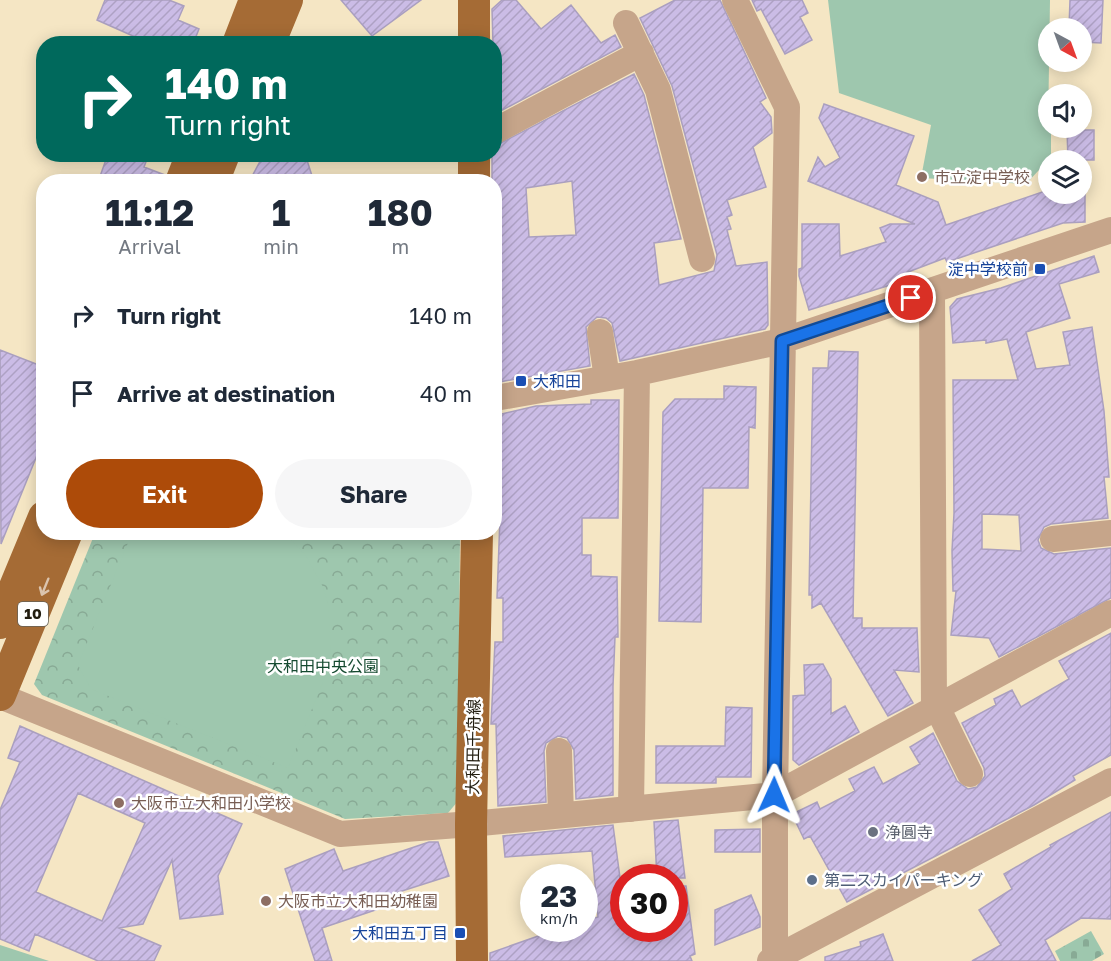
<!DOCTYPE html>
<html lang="en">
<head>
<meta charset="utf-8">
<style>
	body { margin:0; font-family:"Golos Text","Noto Sans JP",sans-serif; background:#f6f6f7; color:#1f2937; height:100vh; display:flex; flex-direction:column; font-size:22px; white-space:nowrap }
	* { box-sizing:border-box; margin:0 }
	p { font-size:20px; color:#747a83 }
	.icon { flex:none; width:33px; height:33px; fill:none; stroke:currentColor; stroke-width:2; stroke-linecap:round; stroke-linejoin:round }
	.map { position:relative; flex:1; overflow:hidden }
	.side { position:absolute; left:36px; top:174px; width:466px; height:366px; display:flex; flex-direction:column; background:#fff; border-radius:24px; box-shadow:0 3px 15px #0003 }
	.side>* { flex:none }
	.guide { position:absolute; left:36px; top:36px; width:466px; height:126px; border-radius:24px; box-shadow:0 3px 15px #0003; background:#00695c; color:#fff; overflow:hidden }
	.needle { width:39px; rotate:139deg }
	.buttons { position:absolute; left:1038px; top:18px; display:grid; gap:12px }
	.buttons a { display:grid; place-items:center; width:54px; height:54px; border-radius:50%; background:#fff; box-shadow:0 3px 15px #0003; font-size:30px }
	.speed { position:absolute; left:520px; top:864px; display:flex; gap:12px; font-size:30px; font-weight:700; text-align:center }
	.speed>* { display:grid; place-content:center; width:78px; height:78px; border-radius:50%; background:#fff; box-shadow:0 3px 15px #0003; line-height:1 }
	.speed small { font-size:15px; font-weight:400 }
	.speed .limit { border:9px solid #d22; background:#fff; color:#111 }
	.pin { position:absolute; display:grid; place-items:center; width:51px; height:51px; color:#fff; margin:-26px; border:3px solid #fff; border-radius:50%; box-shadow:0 2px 6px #0007 }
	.me { position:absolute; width:66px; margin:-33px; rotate:1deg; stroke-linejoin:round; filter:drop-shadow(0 0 4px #0008) }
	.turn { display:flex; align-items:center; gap:21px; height:126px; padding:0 30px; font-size:27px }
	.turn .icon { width:78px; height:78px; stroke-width:2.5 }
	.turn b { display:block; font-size:42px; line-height:51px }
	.eta { display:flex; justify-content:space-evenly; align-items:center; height:102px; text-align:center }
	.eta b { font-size:36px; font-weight:700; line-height:42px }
	.primary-button { display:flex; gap:12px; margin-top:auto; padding:12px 30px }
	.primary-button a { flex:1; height:69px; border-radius:36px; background:#ad4b09; color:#fff; font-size:24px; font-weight:700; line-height:69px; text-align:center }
	.primary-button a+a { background:#f6f6f7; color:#1f2937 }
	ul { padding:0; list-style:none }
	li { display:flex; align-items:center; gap:18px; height:78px; padding:0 30px }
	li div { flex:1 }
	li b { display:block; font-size:22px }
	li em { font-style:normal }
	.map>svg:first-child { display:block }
	.forest { fill:url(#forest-crowns) }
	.cemetery { fill:url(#cemetery-stones) }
	.pitch { fill:#9ec7ae }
	.building { fill:url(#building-hatch); stroke:#aa9fbf; stroke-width:1.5; fill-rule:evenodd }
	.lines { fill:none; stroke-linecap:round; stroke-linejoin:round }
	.minor { stroke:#c6a58a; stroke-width:26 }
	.major { stroke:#a56b35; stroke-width:32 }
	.oneway { stroke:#dbc4ae }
	.route-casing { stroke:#114b97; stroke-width:15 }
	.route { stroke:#1a73e8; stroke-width:10 }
	.education-dot { fill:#8d6e63; stroke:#fff; stroke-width:2 }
	.transit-dot { fill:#1a4fb4; stroke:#fff; stroke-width:2 }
	.worship-dot { fill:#6b7280; stroke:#fff; stroke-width:2 }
	.service-dot { fill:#5c6f8a; stroke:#fff; stroke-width:2 }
	.labels { text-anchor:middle; stroke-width:5; stroke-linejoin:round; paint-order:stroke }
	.shield { fill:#fff; stroke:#646158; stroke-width:1.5 }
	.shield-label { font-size:15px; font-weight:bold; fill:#221d10 }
	.education-label { font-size:16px; fill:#785e54; stroke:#fff; text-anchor:start }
	.transit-label { font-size:16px; fill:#164399; stroke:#fff; text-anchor:end }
	.park-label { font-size:16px; fill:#154a30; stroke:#fff }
	.street-label { font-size:16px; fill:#221d10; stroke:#fff }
	.worship-label { font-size:16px; fill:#5b616d; stroke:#fff; text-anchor:start }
	.service-label { font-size:16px; fill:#4e5e75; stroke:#fff; text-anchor:start }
</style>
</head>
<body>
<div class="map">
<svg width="1111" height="961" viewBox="0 0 1111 961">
	<defs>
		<pattern id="forest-crowns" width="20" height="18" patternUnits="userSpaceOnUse" patternTransform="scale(1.5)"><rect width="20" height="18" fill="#9ec7ae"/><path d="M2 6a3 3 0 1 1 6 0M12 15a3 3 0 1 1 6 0" fill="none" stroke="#88aa95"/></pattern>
		<pattern id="cemetery-stones" width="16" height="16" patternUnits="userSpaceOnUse" patternTransform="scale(1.5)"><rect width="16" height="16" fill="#9ec7ae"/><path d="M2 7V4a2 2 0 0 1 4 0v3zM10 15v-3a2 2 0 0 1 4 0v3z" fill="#88aa95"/></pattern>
		<pattern id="building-hatch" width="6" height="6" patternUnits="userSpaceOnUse" patternTransform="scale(1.5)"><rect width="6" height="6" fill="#cbbce6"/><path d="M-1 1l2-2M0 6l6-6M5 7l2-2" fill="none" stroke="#aea1c4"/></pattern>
	</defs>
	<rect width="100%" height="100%" fill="#f5e6c4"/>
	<path class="forest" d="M95 533H460L458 801 448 813 345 819 42 695 34 684Z"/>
	<path class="cemetery" d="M1091 931 1104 954 1092 961H1060L1055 951Z"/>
	<path class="pitch" d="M828 0H1050L1048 128H1051V157L1026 184 921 178 931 125 839 93Z
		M132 533H285L306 556 323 587 328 604 331 646 329 667 288 768 91 689 78 665Z
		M0 945 49 961H0Z"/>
	<path class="building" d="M105 0H169L184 6 178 20 199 29 193 44H151L97 20Z
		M341 0H421L372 36Z
		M502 0H516L541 29 571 5 601 43 615 35 621 47 495 114 492 9Z
		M675 0H720L766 98 760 102 771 117 772 133 753 147 766 187 727 200 732 215 727 217 731 229 727 230 736 266 767 262 768 325 765 329 620 361 612 323 606 318 597 317 586 327 590 366 499 382V271H495V182H492V154H495V146L634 74 644 95 681 239 654 243 659 285 714 271 717 255 672 86 640 18ZM572 181 576 235 529 237 526 188Z
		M752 0H802L808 13 800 17 812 40 785 54 761 9 757 11Z
		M1070 0H1103L1101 43 1082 42V28H1069Z
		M824 104 914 136 896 185 938 202 946 225 1048 190V194H1085V222L1063 223 947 262 945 258 908 272 910 279 809 310 799 276V269L802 268V224H839L840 256 886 242 880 228 890 224H915L808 181 818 157 825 167 840 158 819 118Z
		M1067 130H1094V160H1068Z
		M108 154H149L144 167 165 175 163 182H98Z
		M264 154H305L314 182H249Z
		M1094 256 1099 272 1059 284 1070 318 1026 332 1036 369 1070 365 1063 332 1092 327 1104 411 1109 477H1104L1108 518 1051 524 1044 527 1038 540 1041 548 1054 554 1111 548V598L999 657 989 638 951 635 956 591H953L952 551 954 513 953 380H1018L1007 339 986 343V340L953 343 950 307 957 299 1001 288ZM982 514 1019 515 1021 551 982 549Z
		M0 350 44 367V438L1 544Z
		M829 351 858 352 853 618H862V628H917L919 672 894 670 913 703 888 716 821 603 812 608V595H809L813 368H828Z
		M724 386 756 387 755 428 749 427 748 488H703L701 622 659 621 663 412 675 399H724Z
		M591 400H619L618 518H582V555H591V576L617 577 618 637H615L613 686V795L576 799 574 750 567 738 558 736 546 743 544 751 546 802 498 806 496 724H491L495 642H503V598H497L500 517H497V415L536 406 591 404Z
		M1111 633V755L1073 776 1075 780 1034 805 847 902 810 836 804 839 792 814 817 802 820 809 855 791 849 779 874 767 883 784 920 764 910 747 933 733 957 781 968 789 977 787 985 776 984 768 962 723 996 705 994 699 1012 690 1021 707 1069 679 1059 661Z
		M823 664 831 679V714L845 706 859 732 799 765 793 760V696L805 695 804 665Z
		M726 707 752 708 751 777H716V783H656V746H725Z
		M20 726 242 824 218 876 223 914 180 919 172 860 143 924 119 928 161 946 154 961H98L35 934 29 951 0 939V810L20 762 8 758ZM78 793 145 823 102 921 36 892Z
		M1111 812V919L1081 918 1045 940 1056 961H972L1001 945 979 910 1012 889 1004 874 1051 847 1050 845Z
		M678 820 685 878H657L654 822Z
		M613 825 624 908V928H675V886H686L695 954 690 956 692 961H490V953L561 928H585V921L598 917 592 851 505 857 503 836Z
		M760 829V852H715V830Z
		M429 842H438L449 876 380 898 405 900 322 928 332 961H315L285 869 334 849 343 871Z
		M751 895 760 917V927L715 945V910Z
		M883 934 893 961H825V957L861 946 860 942Z"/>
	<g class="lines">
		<path class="minor" d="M735 0 787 107 775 795V961
			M626 23 658 90 702 259
			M495 131 641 53
			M932 291 934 709
			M600 332 607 378
			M495 398 637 373 782 341 1111 230
			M1053 539 1111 533
			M0 696 340 834 471 824 775 795 1111 613
			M937 707 970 774
			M559 751 561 815
			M631 809 637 373
			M770 961 1111 781"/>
		<path class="major" d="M474 0V44
			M238 44 255 0
			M269 44 287 0
			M474 154V182
			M181 182 192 154
			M213 182 224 154
			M0 623 44 517
			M0 695 67 532
			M472 961 471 824 477 532"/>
	</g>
	<defs><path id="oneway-shaft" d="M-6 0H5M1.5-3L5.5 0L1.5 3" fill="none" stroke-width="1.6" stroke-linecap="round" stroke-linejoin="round" transform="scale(1.5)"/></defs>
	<use class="oneway" href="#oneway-shaft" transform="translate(45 587) rotate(112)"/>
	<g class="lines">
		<defs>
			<path id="route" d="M774 795 782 341 911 298"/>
		</defs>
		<use href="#route" class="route-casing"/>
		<use href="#route" class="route"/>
	</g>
	<g class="education-dot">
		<circle cx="922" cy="177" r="6"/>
		<circle cx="119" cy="803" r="6"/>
		<circle cx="266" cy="901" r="6"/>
	</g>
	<g class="transit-dot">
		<rect x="1034" y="263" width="12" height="12" rx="3"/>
		<rect x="515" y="375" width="12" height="12" rx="3"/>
		<rect x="454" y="927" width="12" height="12" rx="3"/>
	</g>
	<circle class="worship-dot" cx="873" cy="832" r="6"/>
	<circle class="service-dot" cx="812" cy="880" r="6"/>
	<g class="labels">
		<rect class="shield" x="18" y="602" width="30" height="24" rx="4.5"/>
		<g class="shield-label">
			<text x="33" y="619">10</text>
		</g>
		<g class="education-label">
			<text x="934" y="183">市立淀中学校</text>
			<text x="131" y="809">大阪市立大和田小学校</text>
			<text x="278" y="907">大阪市立大和田幼稚園</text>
		</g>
		<g class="transit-label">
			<text x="1028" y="275">淀中学校前</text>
			<text x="533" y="387" text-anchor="start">大和田</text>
			<text x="448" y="939">大和田五丁目</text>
		</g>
		<g class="park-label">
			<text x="323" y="672">大和田中央公園</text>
		</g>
		<g class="street-label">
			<text transform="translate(473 747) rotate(-89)" y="6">大和田千舟線</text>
		</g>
		<g class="worship-label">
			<text x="885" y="838">浄圓寺</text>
		</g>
		<g class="service-label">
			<text x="824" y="886">第二スカイパーキング</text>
		</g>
	</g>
</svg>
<div class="buttons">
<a><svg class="needle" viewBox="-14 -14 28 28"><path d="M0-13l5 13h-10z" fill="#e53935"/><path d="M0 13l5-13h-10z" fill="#747a83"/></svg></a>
<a><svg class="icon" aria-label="sound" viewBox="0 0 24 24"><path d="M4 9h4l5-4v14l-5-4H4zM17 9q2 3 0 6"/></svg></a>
<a><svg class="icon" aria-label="layers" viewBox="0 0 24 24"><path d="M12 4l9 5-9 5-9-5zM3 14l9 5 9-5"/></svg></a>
</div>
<div class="speed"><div>23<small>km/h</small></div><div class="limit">30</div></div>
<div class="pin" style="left:911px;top:298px;background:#d93025"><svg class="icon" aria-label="arrive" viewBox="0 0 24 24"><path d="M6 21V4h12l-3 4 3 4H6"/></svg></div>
<svg class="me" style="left:774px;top:795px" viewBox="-20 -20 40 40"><path d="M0-17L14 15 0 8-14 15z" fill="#1a73e8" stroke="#fff" stroke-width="4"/></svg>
<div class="guide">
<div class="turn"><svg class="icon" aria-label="right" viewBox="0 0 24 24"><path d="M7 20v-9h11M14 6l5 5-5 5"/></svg><div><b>140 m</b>Turn right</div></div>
</div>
<section class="side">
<div class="eta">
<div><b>11:12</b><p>Arrival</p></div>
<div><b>1</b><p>min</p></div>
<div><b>180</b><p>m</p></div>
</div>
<ul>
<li><svg class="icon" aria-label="right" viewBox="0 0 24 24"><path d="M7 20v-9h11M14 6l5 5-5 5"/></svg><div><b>Turn right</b></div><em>140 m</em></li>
<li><svg class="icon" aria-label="arrive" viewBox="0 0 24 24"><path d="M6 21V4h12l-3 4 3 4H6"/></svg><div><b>Arrive at destination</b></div><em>40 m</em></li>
</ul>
<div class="primary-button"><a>Exit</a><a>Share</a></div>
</section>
</div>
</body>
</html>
